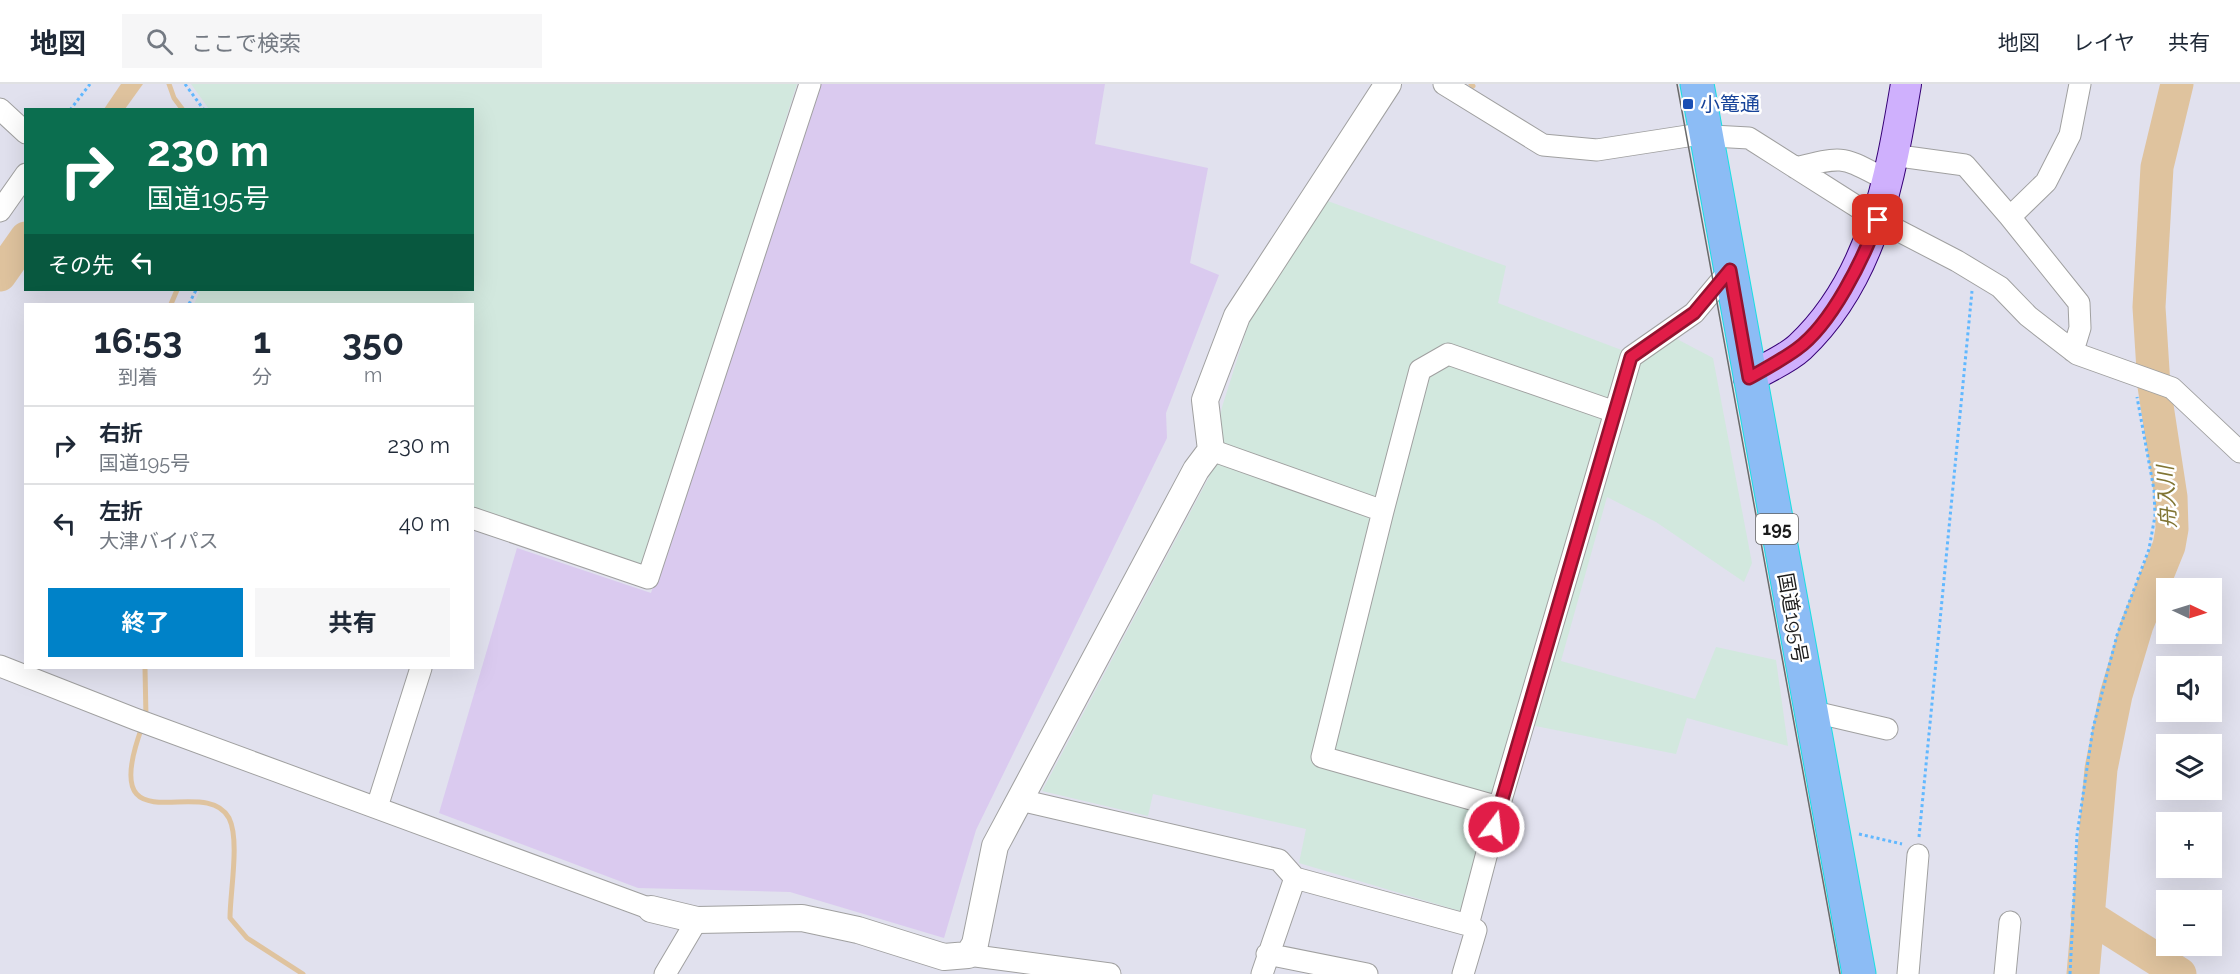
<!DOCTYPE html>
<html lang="ja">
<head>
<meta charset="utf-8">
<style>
	body { margin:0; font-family:Raleway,"Noto Sans JP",sans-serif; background:#f6f6f7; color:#1f2937; height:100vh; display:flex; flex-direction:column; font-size:22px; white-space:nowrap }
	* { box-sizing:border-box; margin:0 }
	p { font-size:20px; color:#747a83 }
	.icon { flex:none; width:33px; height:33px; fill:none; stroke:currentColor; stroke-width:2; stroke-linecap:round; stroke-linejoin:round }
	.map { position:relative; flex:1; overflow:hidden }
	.drawer { position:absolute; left:24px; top:219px; width:450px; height:366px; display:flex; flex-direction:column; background:#fff; border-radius:0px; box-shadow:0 6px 24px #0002 }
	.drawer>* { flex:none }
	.top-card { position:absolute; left:24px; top:24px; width:450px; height:183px; border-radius:0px; box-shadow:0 6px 24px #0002; background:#0b6e4f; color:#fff; overflow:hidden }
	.needle { width:39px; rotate:94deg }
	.controls { position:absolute; left:2156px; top:494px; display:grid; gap:12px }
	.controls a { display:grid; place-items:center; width:66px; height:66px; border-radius:0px; background:#fff; box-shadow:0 6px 24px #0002; font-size:30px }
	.pin { position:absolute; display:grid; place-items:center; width:51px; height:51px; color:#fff; margin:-26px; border-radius:12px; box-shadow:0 3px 9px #0006 }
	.me { position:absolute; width:66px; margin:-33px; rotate:15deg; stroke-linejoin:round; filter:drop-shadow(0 0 4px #0008) }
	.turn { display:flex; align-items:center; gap:21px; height:126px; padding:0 24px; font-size:27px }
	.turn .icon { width:78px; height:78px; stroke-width:2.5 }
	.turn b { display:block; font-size:42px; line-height:51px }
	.then { display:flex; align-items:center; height:57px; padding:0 24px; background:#0003; gap:12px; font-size:22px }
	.eta { display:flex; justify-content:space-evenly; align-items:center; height:102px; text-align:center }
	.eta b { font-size:36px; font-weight:700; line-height:42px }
	.primary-button { display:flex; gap:12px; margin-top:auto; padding:12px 24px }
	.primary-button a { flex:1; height:69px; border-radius:0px; background:#0082c8; color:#fff; font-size:24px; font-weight:700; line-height:69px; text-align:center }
	.primary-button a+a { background:#f6f6f7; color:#1f2937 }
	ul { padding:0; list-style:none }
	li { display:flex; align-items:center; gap:18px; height:78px; padding:0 24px; border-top:2px solid #e0e1e3 }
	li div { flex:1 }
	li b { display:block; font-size:22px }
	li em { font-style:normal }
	header { display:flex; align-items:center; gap:36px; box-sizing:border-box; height:84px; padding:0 30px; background:#fff; border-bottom:2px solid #e0e1e3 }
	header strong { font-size:28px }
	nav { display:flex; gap:33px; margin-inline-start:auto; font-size:21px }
	.search { width:420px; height:54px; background:#f6f6f7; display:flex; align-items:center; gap:15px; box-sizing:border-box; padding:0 21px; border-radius:0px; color:#747a83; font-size:22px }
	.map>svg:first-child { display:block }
	.industrial { fill:#d2e8de }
	.farmland { fill:#dacaef }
	.water { fill:#dfc39e }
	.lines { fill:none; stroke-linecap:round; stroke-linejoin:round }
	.stream { stroke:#dfc39e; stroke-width:5 }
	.river { stroke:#dfc39e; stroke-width:33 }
	.minor-casing { stroke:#a0a0a0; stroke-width:23 }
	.tertiary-casing { stroke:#a0a0a0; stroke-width:28 }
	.secondary-casing { stroke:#360076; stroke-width:32 }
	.trunk-casing { stroke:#19e0e1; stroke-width:35 }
	.path { stroke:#61b8ff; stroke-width:3; stroke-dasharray:3 3; stroke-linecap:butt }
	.minor { stroke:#fff; stroke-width:21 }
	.tertiary { stroke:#fff; stroke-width:26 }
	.secondary { stroke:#cfb0fd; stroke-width:30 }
	.trunk { stroke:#8cbcf5; stroke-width:33 }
	.tram { stroke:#6a6a6a; stroke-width:1.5 }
	.route-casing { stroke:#92132f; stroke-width:15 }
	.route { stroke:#e11d48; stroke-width:10 }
	.transit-dot { fill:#1a4fb4; stroke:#fff; stroke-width:2 }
	.labels { text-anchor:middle; stroke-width:5; stroke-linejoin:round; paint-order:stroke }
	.shield { fill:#fff; stroke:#606060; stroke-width:1.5 }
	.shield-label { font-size:18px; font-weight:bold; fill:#1c1c1c }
	.transit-label { font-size:20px; fill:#164399; stroke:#fff; text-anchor:start }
	.street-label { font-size:20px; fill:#1c1c1c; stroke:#fff }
	.water-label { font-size:21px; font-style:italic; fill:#817534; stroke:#fff }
</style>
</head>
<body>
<header>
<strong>地図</strong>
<div class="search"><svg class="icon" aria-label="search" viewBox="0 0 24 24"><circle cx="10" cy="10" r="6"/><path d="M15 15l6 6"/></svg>ここで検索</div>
<nav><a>地図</a><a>レイヤ</a><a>共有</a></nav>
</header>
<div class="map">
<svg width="2240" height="890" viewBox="0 0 2240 890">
	<rect width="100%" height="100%" fill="#e1e1ee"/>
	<path class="industrial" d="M191 0H797L643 485 473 426 472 220H194L200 206H472V26L209 25Z
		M1325 116 1506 182 1498 219 1640 273 1675 254 1713 274 1752 479 1744 498 1656 438 1607 413 1561 577 1695 615 1716 563 1776 576 1788 662 1687 634 1676 670 1515 638 1463 828 1299 779 1306 745 1153 710 1148 732 1042 707 1209 393 1222 323 1250 235Z"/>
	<path class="farmland" d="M817 0H1105L1095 60 1208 84 1190 179 1219 191 1166 329 1167 354 976 746 944 854 790 808 638 804 439 729 517 464 651 509Z"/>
	<path class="water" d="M121 0H143L125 25H104Z"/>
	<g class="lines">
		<path class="stream" d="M169 0 174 14 183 26
			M1471 0 1473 2
			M171 220 177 206
			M145 584 146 634
			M142 643C96 768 204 688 229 734 240 756 230 808 230 834L247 854 303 890"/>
		<path class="river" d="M0 191 26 154
			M2087 831 2180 890
			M2083 890 2101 685 2116 611 2137 541 2169 462 2172 445 2171 413 2154 302 2149 223 2157 83 2177 0"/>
		<defs>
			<path id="minor" d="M1444 0 1543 61 1597 66 1694 51 1749 54 1878 136 1957 177 2000 203 2028 232 2077 270 2172 304 2240 368
				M0 25 26 49
				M1892 71 1965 81 2010 133 2046 98 2070 51 2080 0
				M1796 84C1846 71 1842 73 1887 96
				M0 127 26 90
				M2010 133 2079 219 2080 244 2073 267
				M1615 328 1631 273 1694 229 1730 186
				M1211 366 1383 427 1420 286 1448 270 1615 328 1499 723 1322 673 1383 427
				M472 434 648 494 810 0
				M0 582 135 635 651 825
				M1810 627 1887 645
				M1020 716 1279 776 1295 794 1262 890
				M377 723 421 584
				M1295 794 1468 841
				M1267 870 1367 890
				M968 871 1110 890
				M665 890 697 836
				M1463 890 1476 846 1468 841 1499 723
				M1908 890 1918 771
				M2005 890 2010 838"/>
			<path id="tertiary" d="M651 825 697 836 802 834 858 846 944 873 968 871 975 860 995 762 1196 386 1211 366 1205 316 1237 232 1388 0"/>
			<path id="secondary" d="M1749 294C1765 284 1786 276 1800 263 1873 194 1890 95 1906 0"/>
			<path id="trunk" d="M1697 0 1859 890"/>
		</defs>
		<use href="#minor" class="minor-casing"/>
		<use href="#tertiary" class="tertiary-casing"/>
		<use href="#secondary" class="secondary-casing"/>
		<use href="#trunk" class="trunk-casing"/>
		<path class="path" d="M185 0 204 26
			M70 26 90 0
			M189 220 196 206
			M1859 750 1902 760
			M1919 753 1972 207
			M2070 890 2077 751 2093 644 2117 551 2149 465 2155 432 2154 406 2137 313"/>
		<use href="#minor" class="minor"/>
		<use href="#tertiary" class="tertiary"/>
		<use href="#secondary" class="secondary"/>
		<use href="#trunk" class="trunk"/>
		<path class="tram" d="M1677 0 1840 890"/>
	</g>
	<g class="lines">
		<defs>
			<path id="route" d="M1494 743 1631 273 1694 229 1730 186 1749 294C1765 285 1782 276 1797 265 1832 240 1863 175 1878 136"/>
		</defs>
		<use href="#route" class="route-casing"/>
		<use href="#route" class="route"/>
	</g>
	<rect class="transit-dot" x="1682" y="14" width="12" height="12" rx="3"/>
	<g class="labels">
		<rect class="shield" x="1756" y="430" width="42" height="30" rx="4.5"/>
		<g class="shield-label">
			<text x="1777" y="451">195</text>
		</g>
		<g class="transit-label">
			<text x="1700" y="27">小篭通</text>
		</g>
		<g class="street-label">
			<text transform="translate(1793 534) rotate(80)" y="7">国道195号</text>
		</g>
		<g class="water-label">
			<text transform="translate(2167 413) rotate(-93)" y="7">舟入川</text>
		</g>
	</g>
</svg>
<div class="controls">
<a><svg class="needle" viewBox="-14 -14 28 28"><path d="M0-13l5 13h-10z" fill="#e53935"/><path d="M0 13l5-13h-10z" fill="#747a83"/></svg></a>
<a><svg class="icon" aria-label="sound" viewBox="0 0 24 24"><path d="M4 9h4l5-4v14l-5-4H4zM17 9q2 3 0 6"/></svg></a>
<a><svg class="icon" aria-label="layers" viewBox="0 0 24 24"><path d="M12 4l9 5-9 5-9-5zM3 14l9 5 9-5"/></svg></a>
<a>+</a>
<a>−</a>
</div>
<div class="pin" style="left:1878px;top:136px;background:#d93025"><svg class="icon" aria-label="arrive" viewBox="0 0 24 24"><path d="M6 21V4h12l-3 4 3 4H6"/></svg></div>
<svg class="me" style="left:1494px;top:743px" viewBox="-20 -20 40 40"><circle r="17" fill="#e11d48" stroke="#fff" stroke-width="3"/><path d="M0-11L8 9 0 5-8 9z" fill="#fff"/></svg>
<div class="top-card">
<div class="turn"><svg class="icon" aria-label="right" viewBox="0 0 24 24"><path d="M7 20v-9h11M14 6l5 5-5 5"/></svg><div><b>230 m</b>国道195号</div></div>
<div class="then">その先<svg class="icon" aria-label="left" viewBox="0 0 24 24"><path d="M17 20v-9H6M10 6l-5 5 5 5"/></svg></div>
</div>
<section class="drawer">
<div class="eta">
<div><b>16:53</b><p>到着</p></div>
<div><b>1</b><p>分</p></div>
<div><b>350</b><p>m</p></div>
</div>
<ul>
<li><svg class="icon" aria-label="right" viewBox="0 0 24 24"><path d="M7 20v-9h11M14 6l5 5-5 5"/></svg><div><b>右折</b><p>国道195号</p></div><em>230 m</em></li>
<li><svg class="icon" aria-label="left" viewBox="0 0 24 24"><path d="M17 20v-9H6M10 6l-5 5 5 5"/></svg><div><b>左折</b><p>大津バイパス</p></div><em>40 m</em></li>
</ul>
<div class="primary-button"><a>終了</a><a>共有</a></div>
</section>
</div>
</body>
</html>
